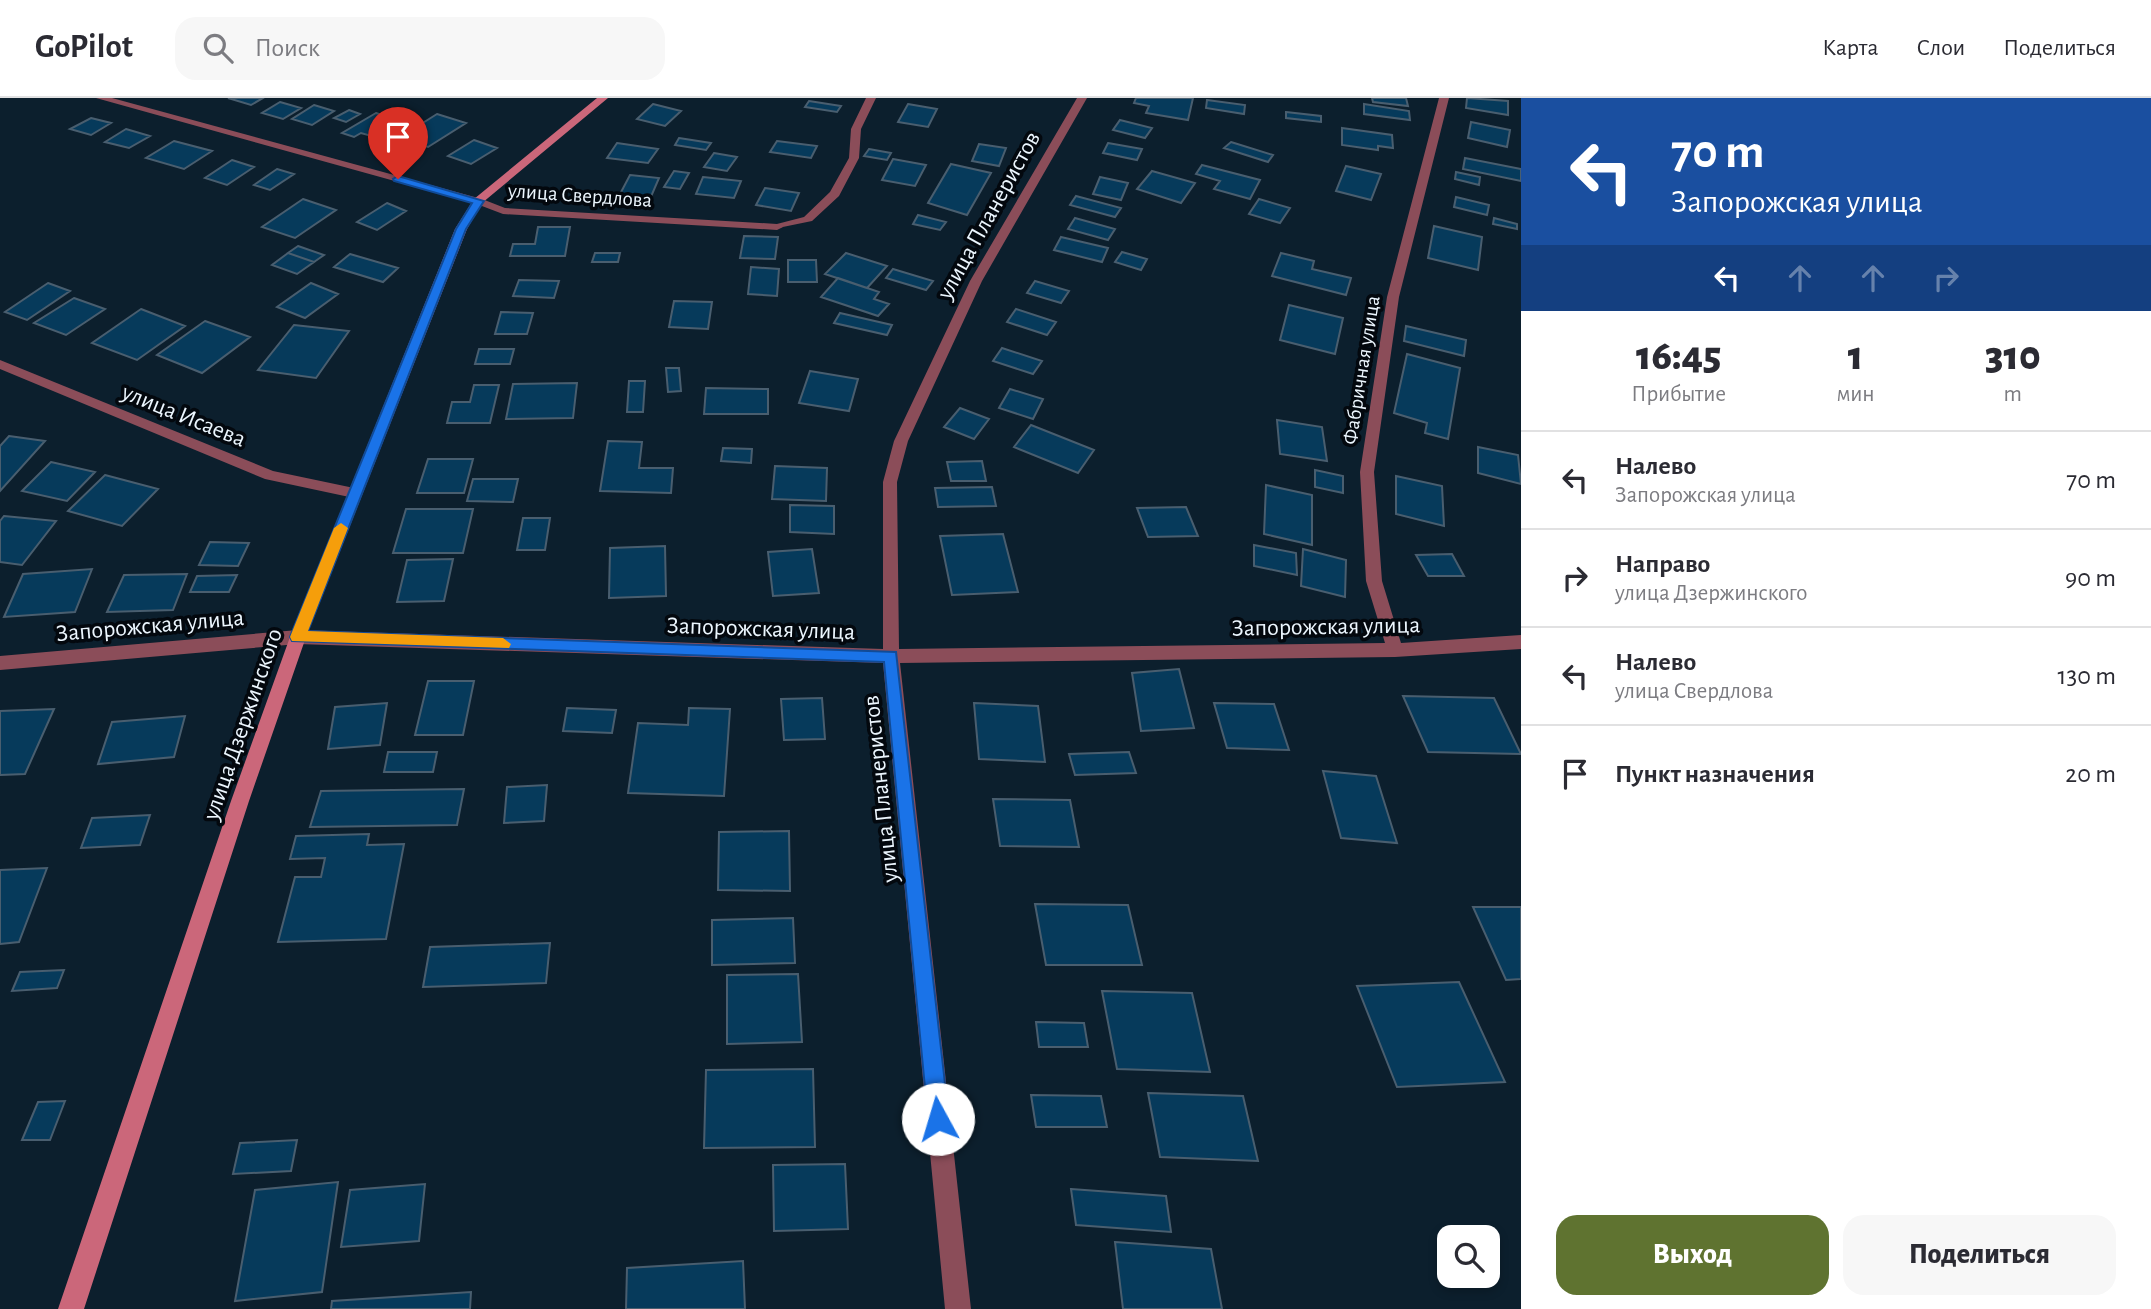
<!DOCTYPE html>
<html lang="ru">
<head>
<meta charset="utf-8">
<style>
	body { margin:0; font-family:"Alegreya Sans",sans-serif; background:#f7f7f7; color:#2b2b33; height:100vh; display:flex; flex-direction:column; font-size:26px; white-space:nowrap }
	* { box-sizing:border-box; margin:0 }
	p { font-size:23px; color:#7c7c81 }
	.icon { flex:none; width:38px; height:38px; fill:none; stroke:currentColor; stroke-width:2; stroke-linecap:round; stroke-linejoin:round }
	.map { position:relative; flex:1; overflow:hidden }
	.sheet { display:flex; flex-direction:column; background:#fff; width:630px }
	.sheet>* { flex:none }
	.hud { background:#1a4fa0; color:#fff; overflow:hidden }
	.tools { position:absolute; left:1437px; top:1127px; display:grid; gap:14px }
	.tools a { display:grid; place-items:center; width:63px; height:63px; border-radius:14px; background:#fff; box-shadow:0 4px 10px #0003; font-size:35px }
	.pin { position:absolute; display:grid; place-items:center; width:60px; height:60px; color:#fff; margin:-72px -30px; border-radius:50% 50% 50% 0; rotate:-45deg; box-shadow:0 0 7px #0007 }
	.pin .icon { rotate:45deg }
	.me { position:absolute; width:77px; margin:-38px; rotate:354deg; stroke-linejoin:round; filter:drop-shadow(0 0 5px #0008) }
	.turn { display:flex; align-items:center; gap:24px; height:147px; padding:0 35px; font-size:32px }
	.turn .icon { width:91px; height:91px; stroke-width:2.5 }
	.turn b { display:block; font-size:49px; line-height:60px }
	.lanes { display:flex; align-items:center; height:66px; padding:0 35px; background:#0003; justify-content:center; gap:35px; direction:ltr }
	.lanes .off { opacity:.35 }
	.eta { display:flex; justify-content:space-evenly; align-items:center; height:119px; text-align:center }
	.eta b { font-size:42px; font-weight:800; line-height:49px }
	.cta { display:flex; gap:14px; margin-top:auto; padding:14px 35px }
	.cta a { flex:1; height:80px; border-radius:21px; background:#5f7330; color:#fff; font-size:28px; font-weight:800; line-height:80px; text-align:center }
	.cta a+a { background:#f7f7f7; color:#2b2b33 }
	ul { padding:0; list-style:none }
	li { display:flex; align-items:center; gap:21px; height:98px; padding:0 35px; border-top:2px solid #e1e1e2 }
	li div { flex:1 }
	li b { display:block; font-size:26px }
	li em { font-style:normal }
	header { display:flex; align-items:center; gap:42px; box-sizing:border-box; height:98px; padding:0 35px; background:#fff; border-bottom:2px solid #e1e1e2 }
	header strong { font-size:33px }
	nav { display:flex; gap:38px; margin-inline-start:auto; font-size:24px }
	.search { width:490px; height:63px; background:#f7f7f7; display:flex; align-items:center; gap:18px; box-sizing:border-box; padding:0 24px; border-radius:21px; color:#7c7c81; font-size:26px }
	main { display:flex; flex:1; min-height:0 }
	.map>svg:first-child { display:block }
	.building { fill:#063a5b; stroke:#495e6f; stroke-width:2 }
	.lines { fill:none; stroke-linecap:round; stroke-linejoin:round }
	.lane { fill:#8b4d59; fill-rule:evenodd }
	.street { fill:#8b4d59; fill-rule:evenodd }
	.secondary { fill:#cb677a; fill-rule:evenodd }
	.route { fill:#1a73e8; stroke:#114b97; stroke-width:2 }
	.slow { fill:#f59e0b }
	.labels { text-anchor:middle; stroke-width:7; stroke-linejoin:round; paint-order:stroke }
	.far-street-label { font-size:21px; fill:#ecf6fe; stroke:#03080e }
	.street-label { font-size:24px; fill:#ecf6fe; stroke:#03080e }
</style>
</head>
<body>
<header>
<strong>GoPilot</strong>
<div class="search"><svg class="icon" aria-label="search" viewBox="0 0 24 24"><circle cx="10" cy="10" r="6"/><path d="M15 15l6 6"/></svg>Поиск</div>
<nav><a>Карта</a><a>Слои</a><a>Поделиться</a></nav>
</header>
<main>
<div class="map">
<svg width="1521" height="1211" viewBox="0 0 1521 1211">
	<rect width="100%" height="100%" fill="#0c1f2d"/>
	<path class="building" d="M228 0H263L251 7Z
		M1136 0H1193L1188 22 1146 15 1149 8 1134 5Z
		M1372 0H1406L1408 8 1373 4Z
		M1467 0 1508 3V17L1466 10Z
		M1207 2 1245 7 1244 16 1206 10Z
		M809 3 841 8 837 14 805 9Z
		M280 4 301 10 283 21 262 15Z
		M653 6 681 13 665 28 637 21Z
		M908 6 937 11 928 29 898 24Z
		M1364 6 1409 13 1410 22 1364 16Z
		M314 7 334 13 312 27 292 21Z
		M349 12 360 16 346 24 334 20Z
		M1286 14 1321 18V24L1286 20Z
		M376 15 401 23 375 39 361 35 354 39 342 35Z
		M437 16 466 25 428 49 399 40Z
		M91 20 111 25 91 37 70 31Z
		M1120 22 1152 30 1145 40 1113 32Z
		M1471 24 1510 32 1507 49 1468 40Z
		M1342 30 1392 37 1393 50 1378 48V52L1342 47Z
		M126 31 150 38 129 50 105 44Z
		M679 40 711 45 706 52 675 47Z
		M474 42 497 50 471 66 448 58Z
		M174 43 212 53 184 71 146 60Z
		M777 43 817 48 811 60 770 54Z
		M1231 44 1273 57 1268 64 1224 50Z
		M617 45 658 51 648 65 607 60Z
		M1108 45 1142 51 1137 62 1103 55Z
		M979 46 1006 50 999 68 972 63Z
		M869 51 891 55 887 62 864 58Z
		M714 55 737 59 727 73 704 69Z
		M1465 60 1521 71V83L1463 71Z
		M893 61 926 67 915 88 882 82Z
		M232 62 254 69 227 87 205 80Z
		M951 66 991 75 967 117 928 105Z
		M1202 67 1260 82 1250 101 1214 91 1220 83 1196 76Z
		M1346 68 1381 76 1371 102 1336 93Z
		M277 71 294 76 270 92 254 87Z
		M674 73 689 75 680 91 664 89Z
		M1152 73 1195 85 1181 105 1137 91Z
		M1456 74 1480 79 1479 87 1455 81Z
		M630 77 659 80 650 101 619 98Z
		M703 79 741 83 734 100 696 96Z
		M1100 79 1128 85 1121 102 1093 96Z
		M765 90 799 95 791 113 756 107Z
		M1076 98 1121 110 1115 119 1070 107Z
		M1456 99 1489 107 1487 117 1454 109Z
		M303 101 336 112 295 140 262 129Z
		M1259 101 1290 110 1280 125 1249 116Z
		M387 105 406 113 377 132 357 124Z
		M918 117 946 124 940 132 913 126Z
		M1075 120 1115 131 1108 142 1068 131Z
		M1494 120 1517 126V131L1493 126Z
		M1434 128 1482 139 1478 172 1428 160Z
		M538 129H570L565 158H510L513 146H535Z
		M744 138 778 139 775 161 740 160Z
		M1061 139 1108 150 1102 164 1054 152Z
		M298 148 324 157 314 164 288 155Z
		M1122 154 1147 161 1141 172 1115 164Z
		M288 155 314 164 297 176 272 167Z
		M595 155H620L618 164H592Z
		M846 155 887 168 867 190 825 176Z
		M1281 155 1314 163 1312 171 1351 180 1346 197 1272 178Z
		M350 156 398 170 383 184 334 169Z
		M788 162H816L817 184H788Z
		M751 169 779 171 777 198 748 196Z
		M893 171 933 183 926 192 886 180Z
		M838 180 879 194 874 201 889 206 878 218 821 199Z
		M519 182 559 183 554 200 513 198Z
		M1035 183 1069 193 1061 205 1027 195Z
		M48 185 70 193 27 222 5 214Z
		M311 185 338 196 305 220 277 209Z
		M74 200 105 211 66 237 34 225Z
		M674 203 712 204 708 231 669 229Z
		M1289 207 1343 220 1335 256 1280 242Z
		M141 211 185 228 137 262 92 245Z
		M1016 211 1056 224 1047 237 1007 224Z
		M501 214 533 215 527 236H495Z
		M840 215 892 227 887 237 834 225Z
		M205 223 250 239 202 275 157 257Z
		M294 227 349 233 316 280 258 272Z
		M1406 228 1466 242 1464 258 1404 243Z
		M1002 250 1042 263 1033 276 993 263Z
		M479 251H514L510 266H475Z
		M1407 256 1460 270 1448 341 1425 335 1427 325 1394 315Z
		M666 270H679L681 293 668 294Z
		M810 273 858 281 849 313 799 305Z
		M629 283H645L643 314H627Z
		M577 285 573 320 506 321 513 286Z
		M474 287H499L490 325H447L452 304H470Z
		M706 290 768 291V316H704Z
		M1010 291 1043 301 1033 321 999 310Z
		M960 310 989 321 974 341 944 329Z
		M1277 322 1322 329 1327 363 1280 356Z
		M1031 327 1094 352 1078 375 1014 349Z
		M9 338 45 343 0 393V348Z
		M608 343 642 344 639 370H673L671 395 600 393Z
		M1478 349 1518 357 1521 386 1478 375Z
		M723 350 752 351 751 365 721 363Z
		M428 361H473L464 395H417Z
		M982 363 986 383H951L947 364Z
		M51 364 95 374 67 403 22 393Z
		M775 368 827 370 826 403 772 401Z
		M1315 372 1343 378V395L1315 389Z
		M105 377 158 391 122 428 68 413Z
		M1396 378 1442 388 1444 428 1396 416Z
		M473 381H518L513 404 467 403Z
		M1266 387 1312 397V447L1264 436Z
		M992 389 996 408 938 409 935 390Z
		M790 407 834 408V436L790 434Z
		M1186 409 1198 438 1148 439 1137 410Z
		M406 411H473L463 455H393Z
		M4 418 56 423 22 467 0 464V423Z
		M523 420H550L545 452H517Z
		M1003 436 1018 494 952 497 940 438Z
		M210 444 249 445 238 468 199 467Z
		M1254 447 1296 455 1297 477 1254 468Z
		M665 448 666 498 609 500 610 450Z
		M812 451 819 495 773 498 768 454Z
		M1303 451 1346 462 1345 499 1301 488Z
		M1452 456 1464 478H1428L1416 457Z
		M453 461 444 503 397 504 407 462Z
		M92 471 75 514 4 519 23 476Z
		M187 476 173 512 107 514 124 477Z
		M237 477 229 494H190L197 478Z
		M1179 571 1194 630 1141 633 1132 575Z
		M428 583H474L463 637H415Z
		M1403 598 1494 600 1521 656 1428 654Z
		M822 600 825 641 784 642 781 601Z
		M387 605 380 647 328 651 335 609Z
		M974 605 1038 608 1045 664 979 661Z
		M1214 605 1274 606 1289 652 1227 650Z
		M567 610 616 612 612 635 563 633Z
		M689 610 730 611 724 698 628 695 638 625 688 627Z
		M54 611 25 676 0 677V613Z
		M185 618 174 659 98 666 112 624Z
		M388 654H437L433 674H384Z
		M1129 654 1136 675 1075 677 1069 656Z
		M1323 673 1376 678 1397 745 1341 740Z
		M547 687 544 723 504 725 507 689Z
		M464 691 457 727 310 729 321 693Z
		M993 701 1070 702 1079 749 1000 748Z
		M150 717 140 747 81 750 92 720Z
		M789 733 790 793 718 792 719 734Z
		M369 736 367 747 404 746 386 841 278 844 295 779H321L325 760 290 761 296 738Z
		M47 770 19 844 0 846V772Z
		M1035 806 1128 807 1142 867H1046Z
		M1473 809H1521V881L1506 882Z
		M793 820 795 865 712 867V822Z
		M550 845 546 885 423 889 430 849Z
		M64 872 57 890 12 893 20 874Z
		M798 876 802 944 727 946V877Z
		M1459 884 1505 984 1397 989 1357 888Z
		M1102 893 1192 895 1210 974 1117 971Z
		M1036 924 1084 925 1088 949H1039Z
		M813 971 815 1049 704 1050 706 972Z
		M1148 995 1243 998 1258 1063 1160 1059Z
		M1031 997 1101 998 1107 1029H1036Z
		M65 1003 50 1042H22L38 1004Z
		M297 1042 291 1073 233 1076 240 1045Z
		M845 1066 848 1131 774 1133 773 1067Z
		M338 1084 322 1194 235 1203 255 1092Z
		M425 1086 419 1143 341 1149 350 1092Z
		M1071 1091 1166 1098 1171 1134 1076 1127Z
		M1115 1144 1211 1151 1222 1211H1123Z
		M743 1163 745 1211H626L627 1170Z
		M471 1194 470 1211H331L332 1203Z"/>
	<g class="lines">
		<path class="lane" d="M866 0H876L861 31 859 60 839 98 812 123 773 131V127L804 119 830 94 849 60 851 31Z"/>
		<path class="street" d="M96 0H112L482 101 505 110 777 126 783 129 777 132 503 116 474 105Z
			M1077 0H1087L982 183 908 343 897 384 899 551 1385 545 1366 483 1360 374 1387 199 1439 0H1449L1399 199 1374 374 1382 483 1401 545 1521 537V551L1395 559 900 565 971 1211H945L883 565 298 546 0 572V558L298 532 883 551V384L894 343 970 183Z
			M0 262 273 373 354 390 361 395 354 400 265 381 0 271Z"/>
		<path class="secondary" d="M597 0H608L482 105 467 131 306 539 249 703 84 1211H58L231 703 290 539 455 131 474 101Z"/>
	</g>
	<path class="route" d="M398 78 484 103 466 131 308 533 896 554 949 1021 945 1028 938 1031 931 1028 928 1021 884 564 292 543 290 539 456 131 472 105 394 83 393 81Z"/>
	<path class="slow" d="M341 425 348 430 308 533 503 540 511 546 509 550 292 543 290 539 334 430Z"/>
	<g class="labels">
		<g class="far-street-label">
			<text transform="translate(580 97) rotate(4)" y="7">улица Свердлова</text>
			<text transform="translate(1361 272) rotate(-81)" y="7">Фабричная улица</text>
		</g>
		<g class="street-label">
			<text transform="translate(988 117) rotate(-61)" y="8">улица Планеристов</text>
			<text transform="translate(184 317) rotate(22)" y="8">улица Исаева</text>
			<text transform="translate(150 527) rotate(-5)" y="8">Запорожская улица</text>
			<text transform="translate(1326 528) rotate(-1)" y="8">Запорожская улица</text>
			<text transform="translate(761 530) rotate(2)" y="8">Запорожская улица</text>
			<text transform="translate(242 626) rotate(-71)" y="8">улица Дзержинского</text>
			<text transform="translate(880 691) rotate(-96)" y="8">улица Планеристов</text>
		</g>
	</g>
</svg>
<div class="tools">
<a><svg class="icon" aria-label="search" viewBox="0 0 24 24"><circle cx="10" cy="10" r="6"/><path d="M15 15l6 6"/></svg></a>
</div>
<div class="pin" style="left:398px;top:81px;background:#d93025"><svg class="icon" aria-label="arrive" viewBox="0 0 24 24"><path d="M6 21V4h12l-3 4 3 4H6"/></svg></div>
<svg class="me" style="left:938px;top:1021px" viewBox="-20 -20 40 40"><circle r="19" fill="#fff"/><path d="M0-13L10 11 0 6-10 11z" fill="#1a73e8"/></svg>
</div>
<section class="sheet">
<div class="hud">
<div class="turn"><svg class="icon" aria-label="left" viewBox="0 0 24 24"><path d="M17 20v-9H6M10 6l-5 5 5 5"/></svg><div><b>70 m</b>Запорожская улица</div></div>
<div class="lanes"><svg class="icon" aria-label="left" viewBox="0 0 24 24"><path d="M17 20v-9H6M10 6l-5 5 5 5"/></svg><svg class="icon off" aria-label="ahead" viewBox="0 0 24 24"><path d="M12 20V5M6 11l6-6 6 6"/></svg><svg class="icon off" aria-label="ahead" viewBox="0 0 24 24"><path d="M12 20V5M6 11l6-6 6 6"/></svg><svg class="icon off" aria-label="right" viewBox="0 0 24 24"><path d="M7 20v-9h11M14 6l5 5-5 5"/></svg></div>
</div>
<div class="eta">
<div><b>16:45</b><p>Прибытие</p></div>
<div><b>1</b><p>мин</p></div>
<div><b>310</b><p>m</p></div>
</div>
<ul>
<li><svg class="icon" aria-label="left" viewBox="0 0 24 24"><path d="M17 20v-9H6M10 6l-5 5 5 5"/></svg><div><b>Налево</b><p>Запорожская улица</p></div><em>70 m</em></li>
<li><svg class="icon" aria-label="right" viewBox="0 0 24 24"><path d="M7 20v-9h11M14 6l5 5-5 5"/></svg><div><b>Направо</b><p>улица Дзержинского</p></div><em>90 m</em></li>
<li><svg class="icon" aria-label="left" viewBox="0 0 24 24"><path d="M17 20v-9H6M10 6l-5 5 5 5"/></svg><div><b>Налево</b><p>улица Свердлова</p></div><em>130 m</em></li>
<li><svg class="icon" aria-label="arrive" viewBox="0 0 24 24"><path d="M6 21V4h12l-3 4 3 4H6"/></svg><div><b>Пункт назначения</b></div><em>20 m</em></li>
</ul>
<div class="cta"><a>Выход</a><a>Поделиться</a></div>
</section>
</main>
</body>
</html>
